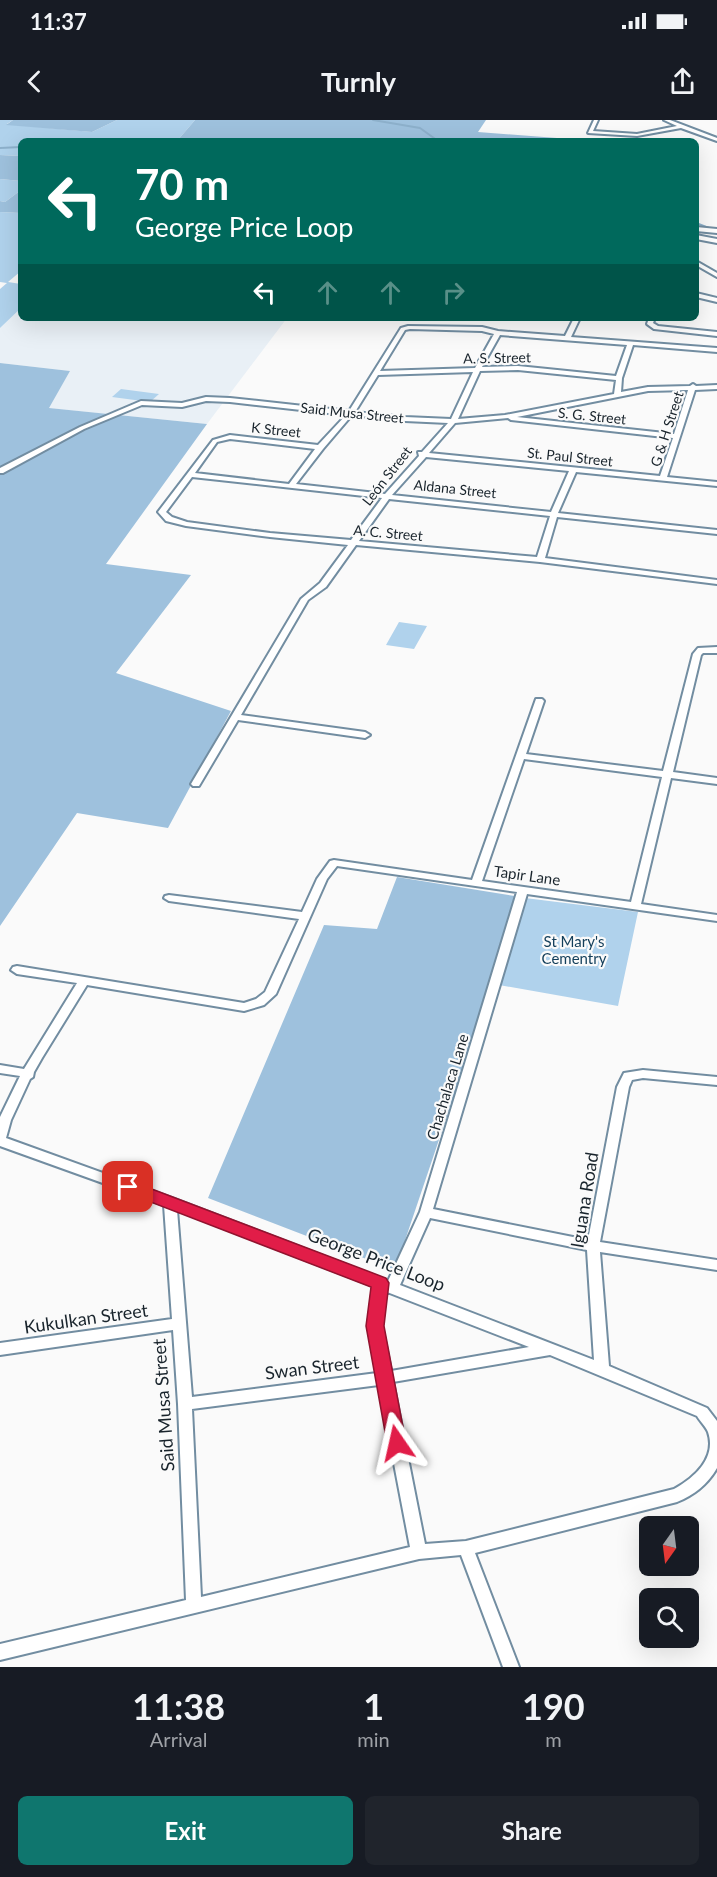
<!DOCTYPE html>
<html lang="en">
<head>
<meta charset="utf-8">
<style>
	body { margin:0; font-family:Lato,sans-serif; background:#20242c; color:#f1f3f6; height:100vh; display:flex; flex-direction:column; font-size:22px; white-space:nowrap }
	* { box-sizing:border-box; margin:0 }
	p { font-size:20px; color:#9ea1a6 }
	.icon { flex:none; width:33px; height:33px; fill:none; stroke:currentColor; stroke-width:2; stroke-linecap:round; stroke-linejoin:round }
	.map { position:relative; height:1547px; overflow:hidden }
	.panel { display:flex; flex-direction:column; background:#171b24; flex:1 }
	.panel>* { flex:none }
	.hud { position:absolute; left:18px; top:18px; width:681px; height:183px; border-radius:9px; box-shadow:0 6px 24px #0002; background:#00695c; color:#fff; overflow:hidden }
	.needle { width:39px; rotate:194deg }
	.tools { position:absolute; left:639px; top:1396px; display:grid; gap:12px }
	.tools a { display:grid; place-items:center; width:60px; height:60px; border-radius:9px; background:#171b24; box-shadow:0 6px 24px #0002; font-size:30px }
	.pin { position:absolute; display:grid; place-items:center; width:51px; height:51px; color:#fff; margin:-26px; border-radius:12px; box-shadow:0 3px 9px #0006 }
	.me { position:absolute; width:66px; margin:-33px; rotate:349deg; stroke-linejoin:round; filter:drop-shadow(0 0 4px #0008) }
	.turn { display:flex; align-items:center; gap:21px; height:126px; padding:0 18px; font-size:27px }
	.turn .icon { width:78px; height:78px; stroke-width:2.5 }
	.turn b { display:block; font-size:42px; line-height:51px }
	.lanes { display:flex; align-items:center; height:57px; padding:0 18px; background:#0003; justify-content:center; gap:30px; direction:ltr }
	.lanes .off { opacity:.35 }
	.eta { display:flex; justify-content:space-evenly; align-items:center; height:102px; text-align:center }
	.eta b { font-size:36px; font-weight:700; line-height:42px }
	.cta { display:flex; gap:12px; margin-top:auto; padding:12px 18px }
	.cta a { flex:1; height:69px; border-radius:9px; background:#0f766e; color:#fff; font-size:24px; font-weight:700; line-height:69px; text-align:center }
	.cta a+a { background:#20242c; color:#f1f3f6 }
	.status { display:flex; justify-content:space-between; align-items:center; height:42px; padding:0 30px; background:#171b24; direction:ltr }
	.status svg { height:16px; fill:currentColor }
	header { display:flex; justify-content:space-between; align-items:center; height:78px; padding:0 18px; background:#171b24; font-size:27px; font-weight:700 }
	.map>svg:first-child { display:block }
	.built { fill:#e9f0f6 }
	.green { fill:#b0d2ec }
	.forest { fill:#9ec1dd }
	.lines { fill:none; stroke-linecap:round; stroke-linejoin:round }
	.stream { stroke:#8db0cb; stroke-width:2 }
	.minor-casing { stroke:#728da1; stroke-width:4 }
	.minor { fill:#fff; fill-rule:evenodd }
	.route { fill:#e11d48; stroke:#92132f; stroke-width:1.5 }
	.labels { text-anchor:middle; stroke-width:4.5; stroke-linejoin:round; paint-order:stroke }
	.far-street-label { font-size:14px; fill:#19242c; stroke:#fafafa }
	.street-label { font-size:15px; fill:#19242c; stroke:#fafafa }
	.park-label { font-size:15px; fill:#123e5a; stroke:#fafafa }
	.near-street-label { font-size:18px; fill:#19242c; stroke:#fafafa }
</style>
</head>
<body>
<div class="status"><b>11:37</b><svg viewBox="0 0 49 12"><path d="M0 12V9h3v3zM5 12V6h3v6zM10 12V3h3v9zM15 12V0h3v12zM26 1h20v11H26zM47 4h2v5h-2z"/></svg></div>
<header><svg class="icon" aria-label="back" viewBox="0 0 24 24"><path d="M15 5l-7 7 7 7"/></svg>Turnly<svg class="icon" aria-label="share" viewBox="0 0 24 24"><path d="M12 15V3M7 8l5-5 5 5M5 13v7h14v-7"/></svg></header>
<div class="map">
<svg width="717" height="1547" viewBox="0 0 717 1547">
	<rect width="100%" height="100%" fill="#fafafa"/>
	<path class="built" d="M21 188V198H287L207 304 48 288 70 251 0 243V208Z"/>
	<path class="green" d="M0 0H13L7 4 92 12 117 0H195L177 21H21V36L0 35Z
		M0 59 21 61V70L5 82 0 81Z
		M0 92 21 93V151L8 162 21 164V188L0 208V169L7 163 0 162Z
		M121 269 159 274 150 282 112 277Z
		M399 502 427 506 414 529 386 525Z
		M525 778 638 792 618 886 499 865Z"/>
	<path class="forest" d="M13 0H117L92 12 6 5Z
		M195 0H486L478 12 557 18 556 21H177Z
		M0 35 21 36V61L0 59Z
		M21 70V93L0 92V81L5 82Z
		M0 243 70 251 49 288 207 304 106 444 191 455 116 553 231 591 168 708 77 693 0 806Z
		M397 757 521 777 395 1150 208 1078 324 805 377 809Z"/>
	<g class="lines">
		<path class="stream" d="M373 0 420 8 438 21
			M0 28 21 27
			M696 103 717 111"/>
		<defs>
			<path id="minor" d="M594 0H598L593 11 637 14 677 6 664 0H670L717 18V21L681 8 637 16 588 13Z
				M696 107 717 109V113L696 111Z
				M696 115 717 119V123L696 119Z
				M696 141 717 153V157L696 145Z
				M696 173 717 178V182L696 177Z
				M574 198H580L571 217 717 228V232L633 225 622 258 621 272 648 267 690 266 693 264 696 266 717 265V269L695 270 667 357 717 362V366L576 352 558 393 717 410V414L557 397 545 438 717 460V464L540 442 356 425 326 467 308 480 241 595 365 612 370 615 365 618 238 600 199 666H193L191 664 301 479 320 463 348 425 270 417 186 406 166 401 158 392 213 320 230 315 318 325 346 295 230 282 206 281 182 287 142 285 84 309 3 353H0V348L80 307 141 281 182 283 206 277 230 278 349 291 401 208 408 206 482 207 498 211 565 216ZM410 209 482 211 494 214 475 248 380 251 405 210ZM500 215 627 225 616 256 518 246 482 247ZM518 250 616 260 614 274 505 295 458 299 480 251ZM473 252 451 299 405 297 355 292 378 255ZM688 270 674 314 517 297 648 271ZM352 295 405 301 448 303 422 332H418L419 336 385 374 296 364 323 329ZM508 298 511 300 673 318 660 356 429 333 455 303ZM230 319 315 329 289 364 195 353 217 322ZM426 337 569 351 551 392 392 375ZM192 357 382 378 351 420 270 413 187 402 172 397 166 392ZM389 379 550 396 537 437 359 421Z
				M649 198H655L653 203 658 206 717 212V216L654 209 647 204Z
				M717 527V533H703L701 535 673 652 717 658V664L671 658 641 784 717 795V801L527 774 433 1089 588 1120 617 967 624 953 643 950 717 957V965L643 958 632 960 629 967 600 1122 717 1140V1150L600 1132 609 1246 707 1288 717 1301V1348C708 1364 694 1375 677 1382L475 1433 519 1547H503L461 1435 419 1439 0 1540V1524L186 1480 178 1284 173 1210 0 1235V1223L172 1199 164 1085 0 1026V997L20 956 0 953V945L24 949 77 863 17 854 11 850 13 847 17 846 244 883 256 879 265 872 299 799 169 781 164 778 165 776 169 775 302 792 317 759 330 741 334 740 472 760 536 579H542L544 581 526 634 663 651 693 534 698 528ZM524 639 662 657 631 782 482 761ZM337 746 517 772 420 1092 388 1161 175 1079 6 1018 11 1000 30 959 33 957 34 952 42 938 87 865 244 891 264 885 276 874 327 759ZM177 1090 373 1166 368 1206 377 1253 192 1277ZM430 1098 587 1130 594 1240 400 1165ZM386 1171 387 1172 529 1227 391 1251 382 1206ZM550 1235 697 1296C700 1301 706 1307 708 1312 717 1338 694 1358 674 1369L466 1421 425 1424 393 1262ZM379 1265 410 1427 201 1477 192 1289Z"/>
		</defs>
		<use href="#minor" class="minor-casing"/>
		<use href="#minor" class="minor"/>
	</g>
	<path class="route" d="M128 1060 386 1158 389 1163 384 1206 406 1323 404 1329 397 1332 390 1329 387 1323 366 1206 371 1167 122 1071 119 1067 122 1062Z"/>
	<g class="labels">
		<g class="far-street-label">
			<text transform="translate(497 238) rotate(-1)" y="5">A. S. Street</text>
			<text transform="translate(352 293) rotate(6)" y="5">Said Musa Street</text>
			<text transform="translate(592 296) rotate(6)" y="5">S. G. Street</text>
			<text transform="translate(667 309) rotate(-72)" y="5">G &amp; H Street</text>
			<text transform="translate(276 310) rotate(6)" y="5">K Street</text>
			<text transform="translate(570 337) rotate(6)" y="5">St. Paul Street</text>
			<text transform="translate(387 356) rotate(-52)" y="5">León Street</text>
			<text transform="translate(455 369) rotate(6)" y="5">Aldana Street</text>
			<text transform="translate(388 413) rotate(5)" y="5">A. C. Street</text>
		</g>
		<g class="street-label">
			<text transform="translate(527 756) rotate(8)" y="5">Tapir Lane</text>
			<text transform="translate(448 967) rotate(-73)" y="5">Chachalaca Lane</text>
		</g>
		<g class="park-label">
			<text x="574" y="827">St Mary's<tspan x="574" dy="17">Cementry</tspan></text>
		</g>
		<g class="near-street-label">
			<text transform="translate(585 1080) rotate(-81)" y="6">Iguana Road</text>
			<text transform="translate(376 1140) rotate(21)" y="6">George Price Loop</text>
			<text transform="translate(86 1199) rotate(-8)" y="6">Kukulkan Street</text>
			<text transform="translate(312 1248) rotate(-7)" y="6">Swan Street</text>
			<text transform="translate(164 1285) rotate(-94)" y="6">Said Musa Street</text>
		</g>
	</g>
</svg>
<div class="tools">
<a><svg class="needle" viewBox="-14 -14 28 28"><path d="M0-13l5 13h-10z" fill="#e53935"/><path d="M0 13l5-13h-10z" fill="#9ea1a6"/></svg></a>
<a><svg class="icon" aria-label="search" viewBox="0 0 24 24"><circle cx="10" cy="10" r="6"/><path d="M15 15l6 6"/></svg></a>
</div>
<div class="pin" style="left:128px;top:1067px;background:#d93025"><svg class="icon" aria-label="arrive" viewBox="0 0 24 24"><path d="M6 21V4h12l-3 4 3 4H6"/></svg></div>
<svg class="me" style="left:397px;top:1323px" viewBox="-20 -20 40 40"><path d="M0-17L14 15 0 8-14 15z" fill="#e11d48" stroke="#fff" stroke-width="4"/></svg>
<div class="hud">
<div class="turn"><svg class="icon" aria-label="left" viewBox="0 0 24 24"><path d="M17 20v-9H6M10 6l-5 5 5 5"/></svg><div><b>70 m</b>George Price Loop</div></div>
<div class="lanes"><svg class="icon" aria-label="left" viewBox="0 0 24 24"><path d="M17 20v-9H6M10 6l-5 5 5 5"/></svg><svg class="icon off" aria-label="ahead" viewBox="0 0 24 24"><path d="M12 20V5M6 11l6-6 6 6"/></svg><svg class="icon off" aria-label="ahead" viewBox="0 0 24 24"><path d="M12 20V5M6 11l6-6 6 6"/></svg><svg class="icon off" aria-label="right" viewBox="0 0 24 24"><path d="M7 20v-9h11M14 6l5 5-5 5"/></svg></div>
</div>
</div>
<section class="panel">
<div class="eta">
<div><b>11:38</b><p>Arrival</p></div>
<div><b>1</b><p>min</p></div>
<div><b>190</b><p>m</p></div>
</div>
<div class="cta"><a>Exit</a><a>Share</a></div>
</section>
</body>
</html>
